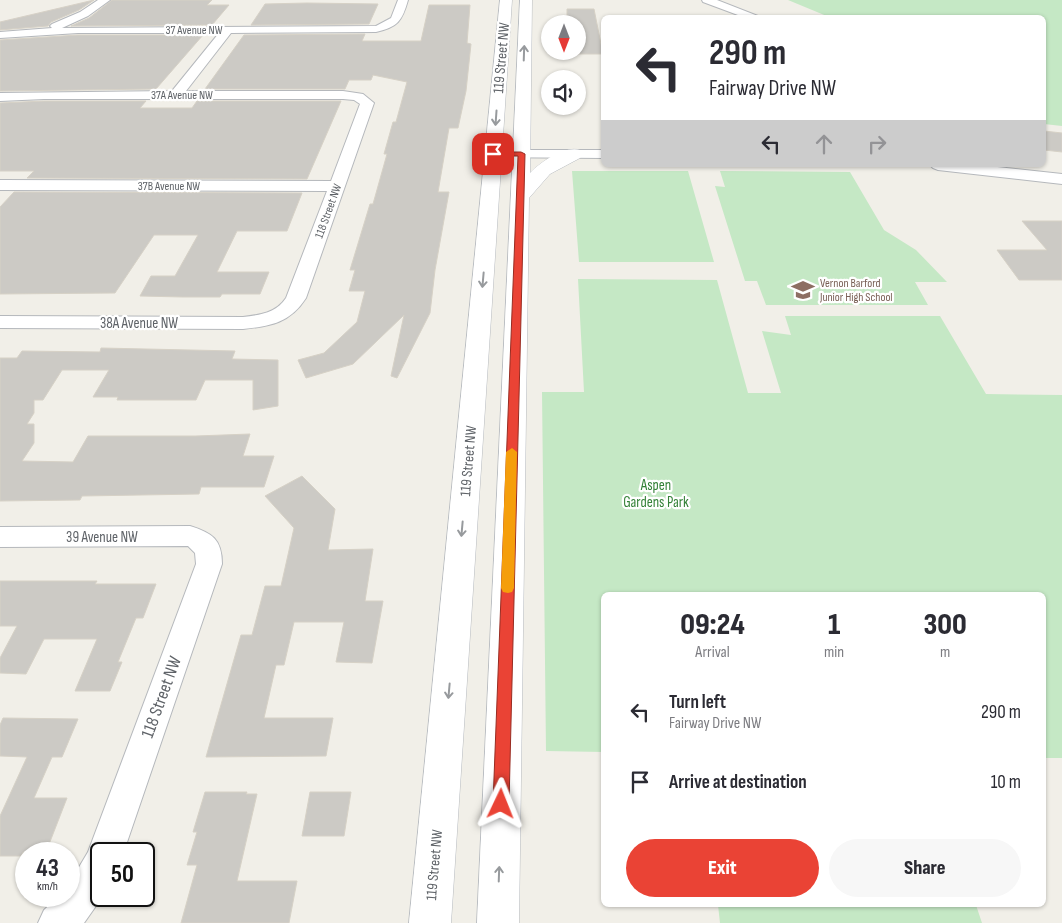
<!DOCTYPE html>
<html lang="en">
<head>
<meta charset="utf-8">
<style>
	body { margin:0; font-family:"Sofia Sans Condensed",sans-serif; background:#f7f7f7; color:#2b2b33; height:100vh; display:flex; flex-direction:column; font-size:19px; white-space:nowrap }
	* { box-sizing:border-box; margin:0 }
	p { font-size:16px; color:#7c7c81 }
	.icon { flex:none; width:28px; height:28px; fill:none; stroke:currentColor; stroke-width:2; stroke-linecap:round; stroke-linejoin:round }
	.map { position:relative; flex:1; overflow:hidden }
	.sheet { position:absolute; left:601px; top:592px; width:445px; height:315px; display:flex; flex-direction:column; background:#fff; border-radius:8px; box-shadow:0 1px 4px #0004 }
	.sheet>* { flex:none }
	.banner { position:absolute; left:601px; top:15px; width:445px; height:152px; border-radius:8px; box-shadow:0 1px 4px #0004; background:#fff; color:#2b2b33; overflow:hidden }
	.needle { width:32px; rotate:180deg }
	.buttons { position:absolute; left:541px; top:15px; display:grid; gap:10px }
	.buttons a { display:grid; place-items:center; width:45px; height:45px; border-radius:50%; background:#fff; box-shadow:0 1px 4px #0004; font-size:25px }
	.speed { position:absolute; left:15px; top:842px; display:flex; gap:10px; font-size:25px; font-weight:700; text-align:center }
	.speed>* { display:grid; place-content:center; width:65px; height:65px; border-radius:50%; background:#fff; box-shadow:0 1px 4px #0004; line-height:1 }
	.speed small { font-size:12px; font-weight:400 }
	.speed .limit { border:2px solid #111; border-radius:8px; background:#fff; color:#111 }
	.pin { position:absolute; display:grid; place-items:center; width:42px; height:42px; color:#fff; margin:-21px; border-radius:10px; box-shadow:0 2px 8px #0006 }
	.me { position:absolute; width:55px; margin:-28px; rotate:2deg; stroke-linejoin:round; filter:drop-shadow(0 0 4px #0008) }
	.turn { display:flex; align-items:center; gap:18px; height:105px; padding:0 25px; font-size:22px }
	.turn .icon { width:65px; height:65px; stroke-width:2.5 }
	.turn b { display:block; font-size:35px; line-height:42px }
	.lanes { display:flex; align-items:center; height:48px; padding:0 25px; background:#0003; justify-content:center; gap:25px; direction:ltr }
	.lanes .off { opacity:.35 }
	.eta { display:flex; justify-content:space-evenly; align-items:center; height:85px; text-align:center }
	.eta b { font-size:30px; font-weight:800; line-height:35px }
	.cta { display:flex; gap:10px; margin-top:auto; padding:10px 25px }
	.cta a { flex:1; height:58px; border-radius:30px; background:#ea4335; color:#fff; font-size:20px; font-weight:800; line-height:58px; text-align:center }
	.cta a+a { background:#f7f7f7; color:#2b2b33 }
	ul { padding:0; list-style:none }
	li { display:flex; align-items:center; gap:15px; height:70px; padding:0 25px }
	li div { flex:1 }
	li b { display:block; font-size:19px }
	li em { font-style:normal }
	.map>svg:first-child { display:block }
	.green { fill:#c5e8c5 }
	.building { fill:#cccac5; stroke:#d6d1c6 }
	.lines { fill:none; stroke-linecap:round; stroke-linejoin:round }
	.street-casing { stroke:#b5b8bc; stroke-width:2 }
	.secondary-casing { stroke:#b6babf; stroke-width:1 }
	.street { fill:#fff; fill-rule:evenodd }
	.secondary { fill:#fff; fill-rule:evenodd }
	.oneway { stroke:#979a9d }
	.route { fill:#ea4335; stroke:#982c22 }
	.slow { fill:#f59e0b }
	.labels { text-anchor:middle; stroke-width:4.5; stroke-linejoin:round; paint-order:stroke }
	.far-street-label { font-size:12px; fill:#5f6368; stroke:#fff }
	.far-education-label { font-size:12px; fill:#785e54; stroke:#fff; text-anchor:start }
	.street-label { font-size:15px; fill:#5f6368; stroke:#fff }
	.park-label { font-size:15px; fill:#348238; stroke:#fff }
	.near-street-label { font-size:18px; fill:#5f6368; stroke:#fff }
</style>
</head>
<body>
<div class="map">
<svg width="1062" height="923" viewBox="0 0 1062 923">
	<rect width="100%" height="100%" fill="#f1efe8"/>
	<path class="green" d="M788 0H1062V126L1044 124V18L829 17Z
		M572 171H688L714 262H579Z
		M720 171 850 172 884 230 916 250 947 282H915L928 305H766L757 281H745L715 186 725 187Z
		M578 279 717 280 748 393H781L762 331 791 335 785 316H940L986 394 1062 395V758H1044V595H604V752L546 751 542 392H584Z
		M718 905H976L982 923H720Z"/>
	<path class="building" d="M94 0 79 10 51 22 48 26 0 30V22Z
		M112 0H212L207 5H229L212 25 71 26 89 18Z
		M265 4 307 3 378 4 369 24 251 25Z
		M429 5H470L467 43 471 44 466 91 458 128H449L438 192H449L435 270 430 313 397 378 391 376 404 315 353 364 306 378 298 360 324 353 357 322 365 291H349L355 270H350L370 204H373L387 154H384L393 122H396L407 82 373 75 371 80H349L345 89H205L244 35 365 34 362 41H421Z
		M567 9H594L603 54H570V51H578V24H567Z
		M78 35H203L156 89 0 91V40Z
		M44 101H146L140 108H192L197 101H341L307 179 27 178 34 171H0V103Z
		M1044 131 1062 133V152L1044 150Z
		M14 192 302 193 287 231H237L217 272H269L260 294H222L220 297H183L140 296 151 276H175L198 235H154L115 293 0 294V207Z
		M1022 221H1062V280H1019L997 250H1047Z
		M101 348 235 351 232 359 278 360V406L253 410V380H205L196 400H117L118 397H93L109 370H62L43 400H34V413L27 424H34V443L22 461 73 462 88 436H196L250 434 243 456H274L264 487H201L199 494 82 496 80 500 0 501V358H17L22 351 100 352Z
		M302 476 335 509 328 550 373 549 365 601H383L372 663 336 662 344 622H294L284 665H276L264 718H333L326 756 206 757 241 635H252L265 586H281L294 528 265 496Z
		M0 581H97L95 584H156L143 618H136L118 662H122L110 691H75L97 639H44L26 674 0 673V658L17 626H0Z
		M3 718 78 719 62 757H52L34 798H67L46 852H23L21 856H0V816L27 757 0 756V725Z
		M205 792H247L246 794H257L237 881H297L289 923H181L197 865H187L197 832H193Z
		M310 792H351L344 836H302Z"/>
	<g class="lines">
		<defs>
			<path id="street" d="M98 0H110L88 16 62 28 376 26 391 18 398 0H408C402 21 398 27 376 32L231 33 186 91H343L363 94 374 103 306 298C290 323 271 326 243 329L0 328V316L243 317C260 315 276 313 286 298L327 191 0 190V180L331 181 360 104 354 100 343 99H44L0 101V93L172 91 219 33H78L0 38V32L52 28 50 26 52 24 80 12Z
				M702 0H717L763 18H746L703 2Z
				M493 150H604V158L488 157 486 154 488 151Z
				M930 165H979L1062 174V184L938 170 933 168Z
				M190 526C212 533 222 539 222 564L123 854H101V896H103L84 923H38L44 910 59 896H69V884L88 852 196 564 195 553 188 546 0 547V527Z"/>
			<path id="secondary" d="M500 0H512L451 923H409Z
				M520 0H532L530 173C541 162 563 146 580 150L583 154 580 158 550 174 529 198 519 923H477Z"/>
		</defs>
		<use href="#street" class="street-casing"/>
		<use href="#secondary" class="secondary-casing"/>
		<use href="#street" class="street"/>
		<use href="#secondary" class="secondary"/>
	</g>
	<defs><path id="oneway-shaft" d="M-6 0H5M1.5-3L5.5 0L1.5 3" fill="none" stroke-width="1.6" stroke-linecap="round" stroke-linejoin="round" transform="scale(1.25)"/></defs>
	<g class="oneway">
		<use href="#oneway-shaft" transform="translate(524 53) rotate(-88)"/>
		<use href="#oneway-shaft" transform="translate(496 118) rotate(94)"/>
		<use href="#oneway-shaft" transform="translate(483 280) rotate(95)"/>
		<use href="#oneway-shaft" transform="translate(462 529) rotate(95)"/>
		<use href="#oneway-shaft" transform="translate(449 691) rotate(95)"/>
		<use href="#oneway-shaft" transform="translate(499 874) rotate(-88)"/>
	</g>
	<path class="route" d="M521 152 525 154 509 804 507 810 501 812 495 810 493 804 518 156H493L490 154 493 152Z"/>
	<path class="slow" d="M512 448 517 452 514 588 512 592 508 593 503 592 501 588 506 452Z"/>
	<defs>
		<symbol id="school-bare" viewBox="-9 -9 18 18"><path d="M0-5L7-2L0 1L-7-2ZM-4 1L0 2.5L4 1V4Q0 6-4 4Z" fill="#8d6e63" stroke="#fff" stroke-width="2.5" paint-order="stroke"/></symbol>
	</defs>
	<g fill-rule="evenodd">
		<use href="#school-bare" x="787" y="274" width="32" height="32"/>
	</g>
	<g class="labels">
		<g class="far-street-label">
			<text x="194" y="34">37 Avenue NW</text>
			<text x="182" y="99">37A Avenue NW</text>
			<text x="169" y="190">37B Avenue NW</text>
			<text transform="translate(328 211) rotate(-70)" y="4">118 Street NW</text>
		</g>
		<g class="far-education-label">
			<text x="820" y="287">Vernon Barford<tspan x="820" dy="14">Junior High School</tspan></text>
		</g>
		<g class="street-label">
			<text transform="translate(501 58) rotate(-85)" y="5">119 Street NW</text>
			<text x="139" y="328">38A Avenue NW</text>
			<text transform="translate(468 461) rotate(-85)" y="5">119 Street NW</text>
			<text x="102" y="542">39 Avenue NW</text>
			<text transform="translate(434 865) rotate(-85)" y="5">119 Street NW</text>
		</g>
		<g class="park-label">
			<text x="656" y="490">Aspen<tspan x="656" dy="17">Gardens Park</tspan></text>
		</g>
		<g class="near-street-label">
			<text transform="translate(161 697) rotate(-70)" y="6">118 Street NW</text>
		</g>
	</g>
</svg>
<div class="buttons">
<a><svg class="needle" viewBox="-14 -14 28 28"><path d="M0-13l5 13h-10z" fill="#e53935"/><path d="M0 13l5-13h-10z" fill="#7c7c81"/></svg></a>
<a><svg class="icon" aria-label="sound" viewBox="0 0 24 24"><path d="M4 9h4l5-4v14l-5-4H4zM17 9q2 3 0 6"/></svg></a>
</div>
<div class="speed"><div>43<small>km/h</small></div><div class="limit">50</div></div>
<div class="pin" style="left:493px;top:154px;background:#d93025"><svg class="icon" aria-label="arrive" viewBox="0 0 24 24"><path d="M6 21V4h12l-3 4 3 4H6"/></svg></div>
<svg class="me" style="left:501px;top:804px" viewBox="-20 -20 40 40"><path d="M0-17L14 15 0 8-14 15z" fill="#ea4335" stroke="#fff" stroke-width="4"/></svg>
<div class="banner">
<div class="turn"><svg class="icon" aria-label="left" viewBox="0 0 24 24"><path d="M17 20v-9H6M10 6l-5 5 5 5"/></svg><div><b>290 m</b>Fairway Drive NW</div></div>
<div class="lanes"><svg class="icon" aria-label="left" viewBox="0 0 24 24"><path d="M17 20v-9H6M10 6l-5 5 5 5"/></svg><svg class="icon off" aria-label="ahead" viewBox="0 0 24 24"><path d="M12 20V5M6 11l6-6 6 6"/></svg><svg class="icon off" aria-label="right" viewBox="0 0 24 24"><path d="M7 20v-9h11M14 6l5 5-5 5"/></svg></div>
</div>
<section class="sheet">
<div class="eta">
<div><b>09:24</b><p>Arrival</p></div>
<div><b>1</b><p>min</p></div>
<div><b>300</b><p>m</p></div>
</div>
<ul>
<li><svg class="icon" aria-label="left" viewBox="0 0 24 24"><path d="M17 20v-9H6M10 6l-5 5 5 5"/></svg><div><b>Turn left</b><p>Fairway Drive NW</p></div><em>290 m</em></li>
<li><svg class="icon" aria-label="arrive" viewBox="0 0 24 24"><path d="M6 21V4h12l-3 4 3 4H6"/></svg><div><b>Arrive at destination</b></div><em>10 m</em></li>
</ul>
<div class="cta"><a>Exit</a><a>Share</a></div>
</section>
</div>
</body>
</html>
